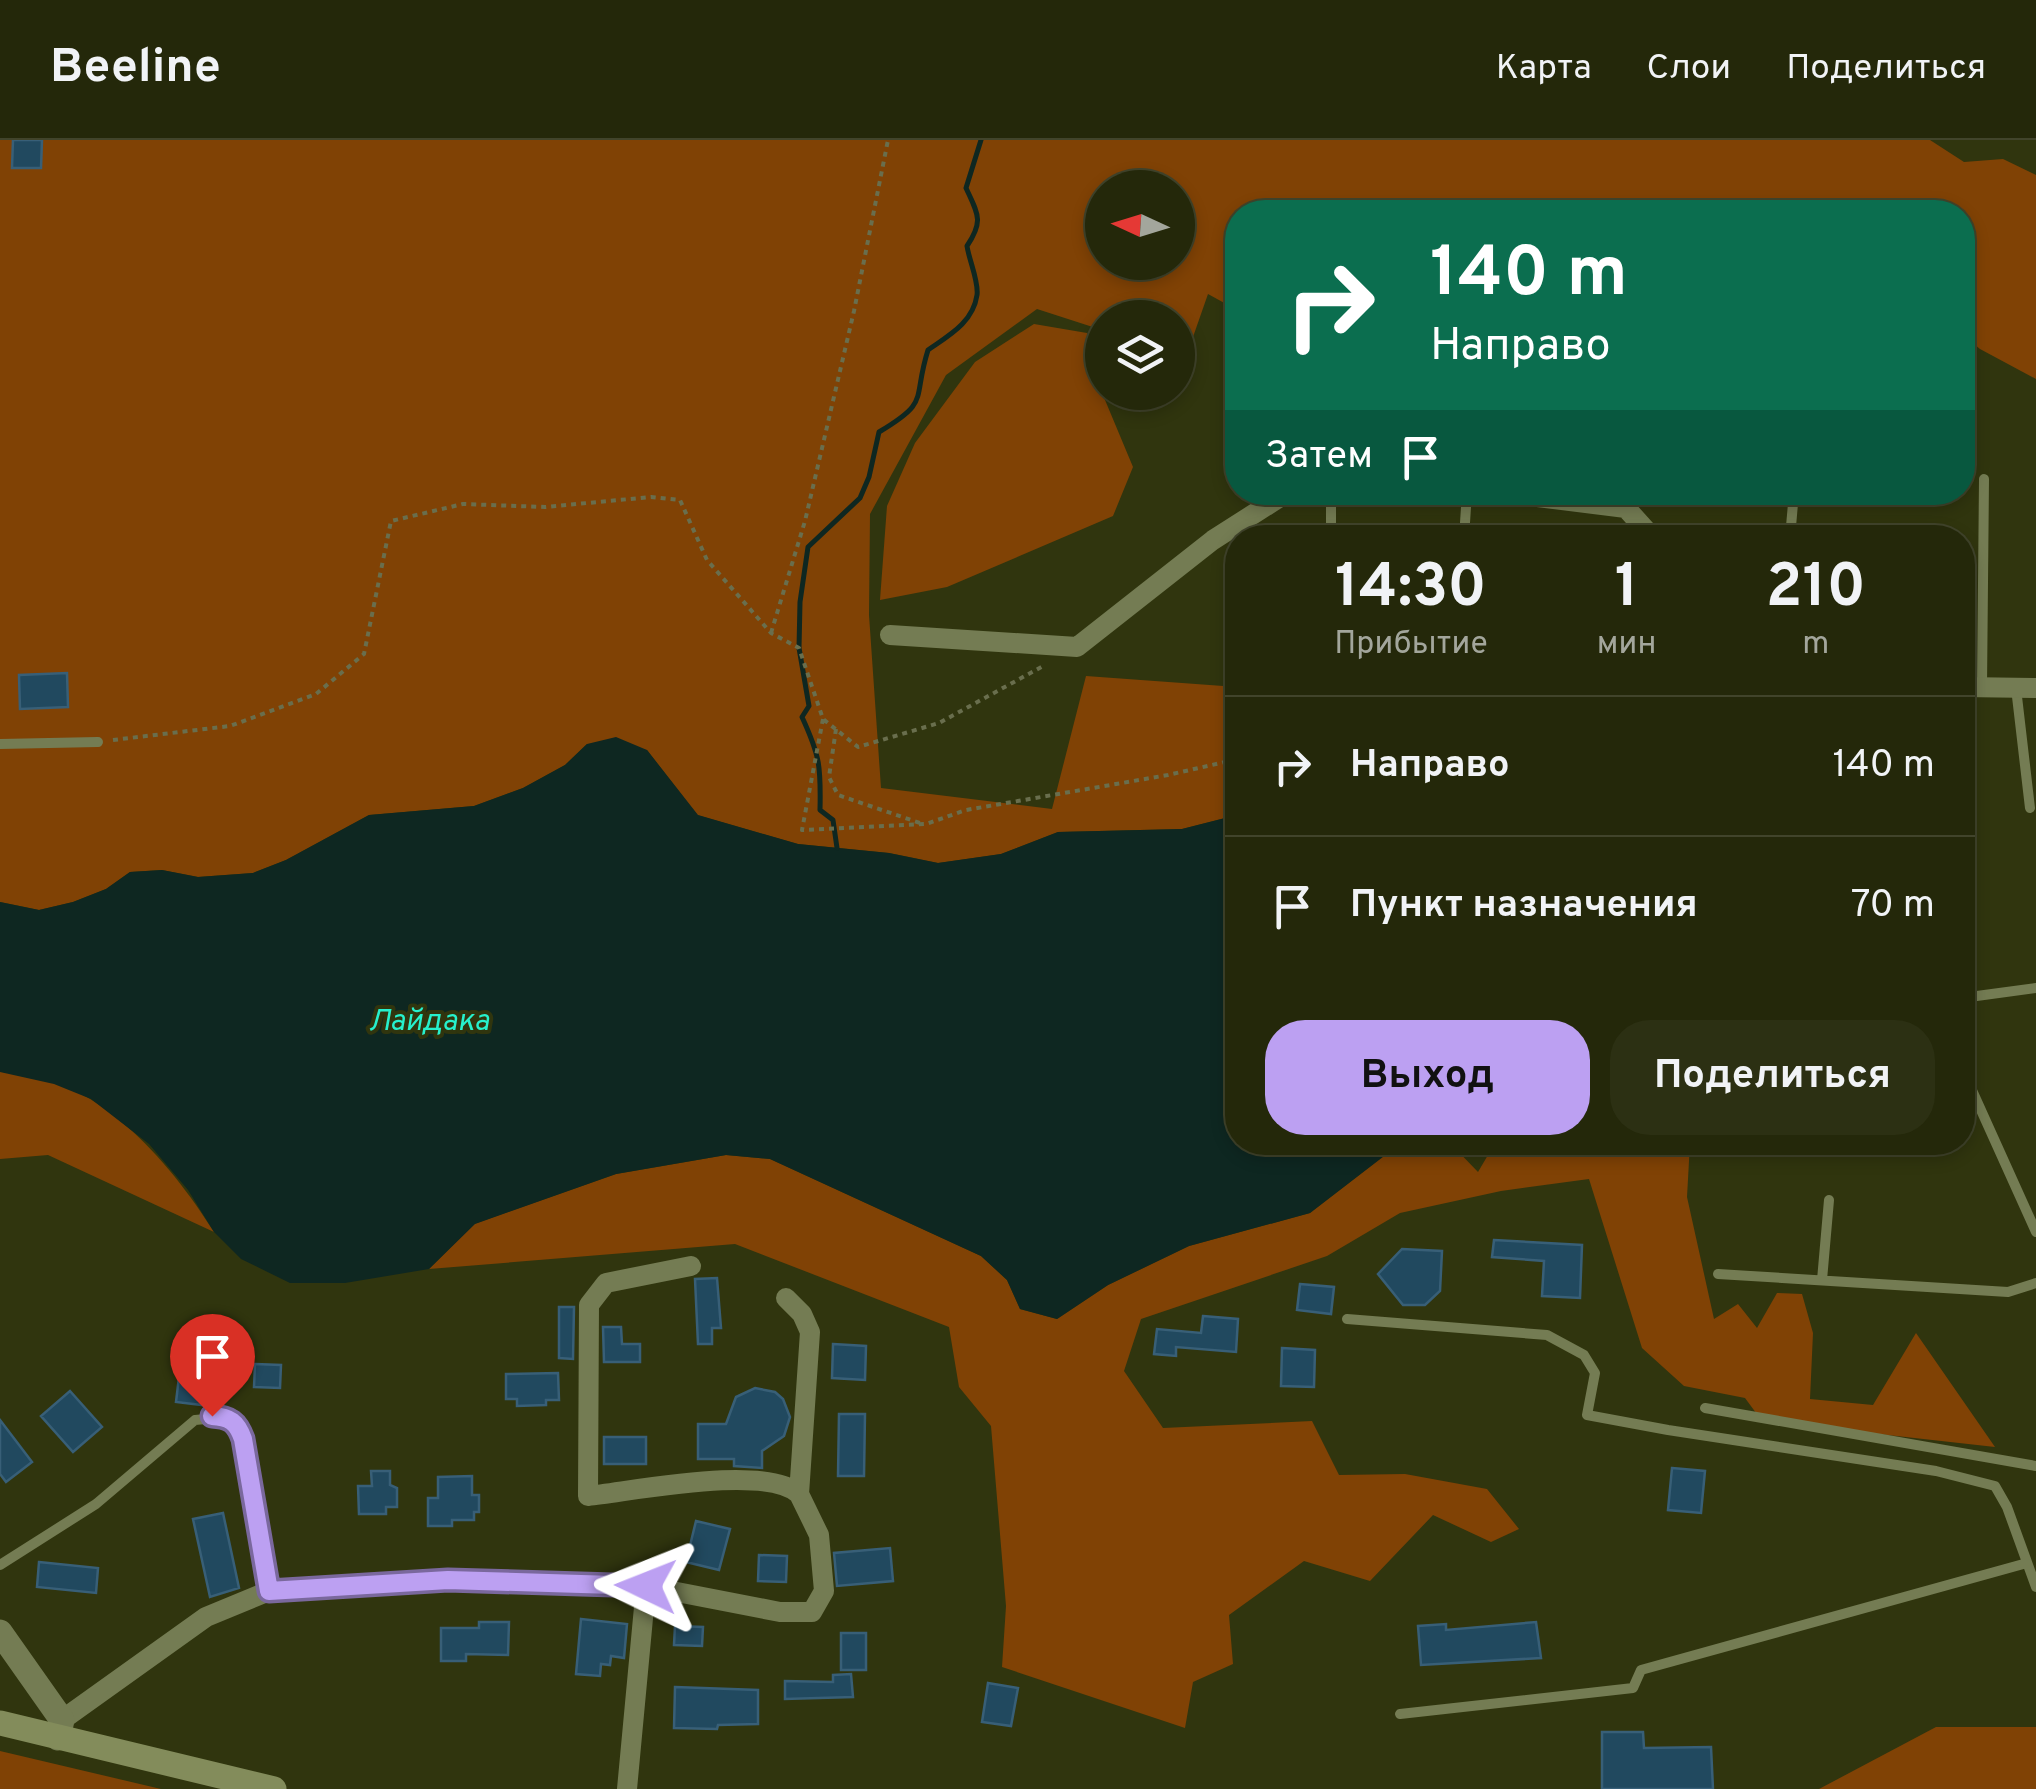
<!DOCTYPE html>
<html lang="ru">
<head>
<meta charset="utf-8">
<style>
	body { margin:0; font-family:Overpass,sans-serif; background:#2c3013; color:#f1f3f6; height:100vh; display:flex; flex-direction:column; font-size:38px; white-space:nowrap }
	* { box-sizing:border-box; margin:0 }
	p { font-size:32px; color:#a3a69c }
	.icon { flex:none; width:55px; height:55px; fill:none; stroke:currentColor; stroke-width:2; stroke-linecap:round; stroke-linejoin:round }
	.map { position:relative; flex:1; overflow:hidden }
	.panel { position:absolute; left:1225px; top:385px; width:750px; height:630px; display:flex; flex-direction:column; background:#24280a; border-radius:40px; box-shadow:0 5px 15px #0003,0 0 0 2px #41442b }
	.panel>* { flex:none }
	.hud { position:absolute; left:1225px; top:60px; width:750px; height:305px; border-radius:40px; box-shadow:0 5px 15px #0003,0 0 0 2px #41442b; background:#0b6e4f; color:#fff; overflow:hidden }
	.needle { width:65px; rotate:274deg }
	.controls { position:absolute; left:1085px; top:30px; display:grid; gap:20px }
	.controls a { display:grid; place-items:center; width:110px; height:110px; border-radius:50%; background:#24280a; box-shadow:0 5px 15px #0003,0 0 0 2px #41442b; font-size:50px }
	.pin { position:absolute; display:grid; place-items:center; width:85px; height:85px; color:#fff; margin:-102px -42px; border-radius:50% 50% 50% 0; rotate:-45deg; box-shadow:0 0 10px #0007 }
	.pin .icon { rotate:45deg }
	.me { position:absolute; width:110px; margin:-55px; rotate:272deg; stroke-linejoin:round; filter:drop-shadow(0 0 8px #0008) }
	.turn { display:flex; align-items:center; gap:35px; height:210px; padding:0 40px; font-size:45px }
	.turn .icon { width:130px; height:130px; stroke-width:2.5 }
	.turn b { display:block; font-size:70px; line-height:85px }
	.then { display:flex; align-items:center; height:95px; padding:0 40px; background:#0003; gap:20px; font-size:38px }
	.eta { display:flex; justify-content:space-evenly; align-items:center; height:170px; text-align:center }
	.eta b { font-size:60px; font-weight:700; line-height:70px }
	.action { display:flex; gap:20px; margin-top:auto; padding:20px 40px }
	.action a { flex:1; height:115px; border-radius:40px; background:#bca0f2; color:#111; font-size:40px; font-weight:700; line-height:115px; text-align:center }
	.action a+a { background:#2c3013; color:#f1f3f6 }
	ul { padding:0; list-style:none }
	li { display:flex; align-items:center; gap:30px; height:140px; padding:0 40px; border-top:2px solid #41442b }
	li div { flex:1 }
	li b { display:block; font-size:38px }
	li em { font-style:normal }
	header { display:flex; align-items:center; gap:60px; box-sizing:border-box; height:140px; padding:0 50px; background:#24280a; border-bottom:2px solid #41442b }
	header strong { font-size:48px }
	nav { display:flex; gap:55px; margin-inline-start:auto; font-size:35px }
	.map>svg:first-child { display:block }
	.green { fill:#804205; fill-rule:evenodd }
	.water { fill:#0e2721 }
	.lines { fill:none; stroke-linecap:round; stroke-linejoin:round }
	.stream { stroke:#0e2721; stroke-width:5 }
	.building { fill:#21495f; stroke:#385f77; stroke-width:2.5 }
	.path { stroke:#696e4d; stroke-width:4; stroke-dasharray:5 5; stroke-linecap:butt }
	.service { stroke:#747c53; stroke-width:10 }
	.minor { stroke:#747c53; stroke-width:20 }
	.tertiary { stroke:#747c53; stroke-width:25 }
	.secondary { stroke:#838c5b; stroke-width:25 }
	.route-casing { stroke:#7a689d; stroke-width:25 }
	.route { stroke:#bca0f2; stroke-width:18 }
	.labels { text-anchor:middle; stroke-width:8; stroke-linejoin:round; paint-order:stroke }
	.water-label { font-size:30px; font-style:italic; fill:#26f1cd; stroke:#30350e }
</style>
</head>
<body>
<header>
<strong>Beeline</strong>
<nav><a>Карта</a><a>Слои</a><a>Поделиться</a></nav>
</header>
<div class="map">
<svg width="2036" height="1649" viewBox="0 0 2036 1649">
	<rect width="100%" height="100%" fill="#30350e"/>
	<path class="green" d="M0 0H1930L1964 22 2003 19 2036 35V239L1980 209 1963 195 1962 72H1238L1237 170 1208 154 1186 217 1178 214V178H1102V190L1037 169 946 235 870 374 869 475 881 648 1052 669 1086 536 1237 547V675L1182 689 1058 692 1001 714 938 723 889 713 798 704 697 675 647 610 587 604 565 625 523 648 474 666 369 675 286 720 253 733 198 737 162 730 130 732 106 749 73 762 39 770 0 762ZM1102 48H1178V122H1102Z
		M1034 184 1087 193 1095 236 1133 327 1113 376 947 447 880 460 887 366 915 303 975 222Z
		M0 932C93 931 169 1020 214 1092L48 1015 0 1019Z
		M1419 1003H1450L1478 1032 1495 1003H1690L1687 1057 1714 1179 1738 1164 1757 1188 1777 1153 1802 1154 1813 1193 1810 1259 1873 1265 1916 1193 1995 1307 1762 1281 1745 1258 1684 1246 1642 1208 1589 1039 1501 1051 1400 1073 1327 1116 1141 1179 1124 1231 1163 1288 1312 1281 1339 1335 1405 1334 1487 1349 1519 1389 1491 1402 1433 1375 1370 1441 1304 1421 1229 1475 1233 1524 1193 1542 1185 1588 1002 1527 1006 1466 991 1286 959 1247 949 1187 735 1104 429 1129 474 1084 616 1034 726 1015 770 1019 981 1116 1007 1140 1020 1169 1057 1179 1108 1145 1189 1106 1310 1073 1384 1016Z
		M1936 1587H2036V1649H1819Z
		M0 1611 161 1649H0Z"/>
	<path class="water" d="M616 597 647 610 698 675 798 704 889 713 938 723 1001 714 1058 692 1182 689 1237 675 1238 1002 1419 1003 1384 1016 1310 1073 1189 1106 1108 1145 1057 1179 1020 1169 1007 1140 981 1116 770 1019 726 1015 616 1034 475 1084 429 1129 345 1143H290L241 1119 214 1092 188 1050 149 1004 91 959 54 944 0 932V762L39 770 73 762 106 749 130 732 162 730 198 737 253 733 286 720 369 675 474 666 523 648 565 625 587 604Z"/>
	<g class="lines">
		<path class="stream" d="M837 708 833 680 820 670C821 627 820 616 802 577L809 566 799 508 800 462 808 407 860 358 869 337 879 292C931 261 912 261 928 210 948 196 973 183 977 155 979 142 969 120 967 106 984 81 978 74 966 48L981 0"/>
	</g>
	<path class="building" d="M13 0H42L41 28H12Z
		M67 533 68 567 20 569 19 535Z
		M1494 1100 1582 1105 1580 1158 1542 1156 1544 1121 1492 1117Z
		M1402 1109 1442 1111 1440 1151 1425 1165H1403L1378 1134Z
		M717 1138 721 1188H712V1204H698L695 1139Z
		M1300 1144 1334 1147 1331 1174 1297 1170Z
		M559 1167H574L573 1219 559 1218Z
		M1203 1176 1238 1179 1236 1212 1176 1207V1216L1154 1214 1157 1189 1201 1193Z
		M603 1187H621L622 1204H640V1222H604Z
		M833 1204 866 1206 865 1240 832 1238Z
		M1282 1208 1315 1210 1314 1247 1281 1246Z
		M255 1224 281 1225 280 1248 254 1247Z
		M558 1233 559 1260H546V1265L517 1266V1259H506V1234Z
		M179 1237 205 1240 202 1265 176 1262Z
		M755 1248 775 1252 783 1259 790 1277 784 1296 762 1311V1328L734 1326V1319H698V1284H726L736 1257Z
		M70 1251 102 1287 73 1312 41 1276Z
		M839 1274H865L864 1336H838Z
		M0 1280 32 1322 6 1342 0 1334Z
		M604 1297H646V1324H604Z
		M1672 1328 1705 1331 1701 1373 1668 1370Z
		M371 1331H390V1345L397 1348V1367H386V1374H359L358 1346H372Z
		M472 1336V1355H479V1372H474V1380H452V1386H428V1358H438V1337Z
		M223 1373 239 1448 210 1457 193 1379Z
		M696 1381 730 1389 719 1430 686 1422Z
		M890 1408 893 1441 837 1446 834 1413Z
		M759 1415 787 1416 786 1442 758 1441Z
		M39 1422 98 1428 96 1453 37 1447Z
		M581 1479 627 1484 624 1518 611 1516 610 1525 601 1524 600 1536 576 1534Z
		M479 1482H509L508 1515 466 1514V1521H441V1488H479Z
		M1536 1482 1541 1518 1421 1525 1418 1486 1446 1484V1490Z
		M675 1486 703 1487 702 1506 674 1505Z
		M841 1493H866V1530H841Z
		M851 1534 853 1557 785 1559V1541L833 1542V1535Z
		M988 1543 1018 1548 1011 1586 982 1582Z
		M675 1547 758 1550V1584L718 1585 717 1589 674 1588Z
		M1602 1592H1643L1644 1608 1711 1607 1713 1649H1602Z"/>
	<g class="lines">
		<path class="path" d="M771 493 805 381 854 171 888 0
			M823 579 802 690 926 684 966 670 1168 635 1238 619
			M836 589 829 637 838 655 920 683
			M113 600 230 586 316 554 364 514 391 381 463 364 545 367 651 357 680 360 707 420 771 493 799 508 823 579 858 607 939 583 1045 525"/>
		<path class="service" d="M1331 398V352
			M1464 398 1467 352
			M1790 398 1794 352
			M1982 547 1984 339
			M2016 548 2030 668
			M0 604 98 602
			M1962 858 2036 848
			M1962 928 2036 1092
			M1718 1134 2008 1152 2036 1143
			M1822 1140 1829 1060
			M1347 1179 1547 1195 1584 1215 1595 1233 1587 1275 1668 1290 1936 1331 1995 1346 2007 1367 2036 1447
			M1705 1268 2036 1326
			M0 1425 96 1364 195 1280 227 1277 238 1286 243 1299 269 1450
			M1400 1574 1633 1548 1641 1530 2027 1423"/>
		<path class="minor" d="M1497 352 1626 368 1653 398
			M890 495 1077 507 1213 400 1288 352
			M1962 547 2036 548
			M691 1126 606 1143 589 1165 588 1356C635 1351 765 1324 799 1354L810 1192 802 1174 786 1158
			M646 1446 780 1472H812L824 1451 819 1395 799 1354
			M62 1580 206 1477 269 1451 447 1440 646 1446 627 1649"/>
		<path class="tertiary" d="M0 1492 62 1580 58 1598"/>
		<path class="secondary" d="M0 1583 274 1649"/>
	</g>
	<g class="lines">
		<defs>
			<path id="route" d="M212 1276C230 1277 237 1282 243 1299L269 1451 448 1440 646 1446"/>
		</defs>
		<use href="#route" class="route-casing"/>
		<use href="#route" class="route"/>
	</g>
	<g class="labels">
		<g class="water-label">
			<text x="429" y="890">Лайдака</text>
		</g>
	</g>
</svg>
<div class="controls">
<a><svg class="needle" viewBox="-14 -14 28 28"><path d="M0-13l5 13h-10z" fill="#e53935"/><path d="M0 13l5-13h-10z" fill="#a3a69c"/></svg></a>
<a><svg class="icon" aria-label="layers" viewBox="0 0 24 24"><path d="M12 4l9 5-9 5-9-5zM3 14l9 5 9-5"/></svg></a>
</div>
<div class="pin" style="left:212px;top:1276px;background:#d93025"><svg class="icon" aria-label="arrive" viewBox="0 0 24 24"><path d="M6 21V4h12l-3 4 3 4H6"/></svg></div>
<svg class="me" style="left:646px;top:1446px" viewBox="-20 -20 40 40"><path d="M0-17L14 15 0 8-14 15z" fill="#bca0f2" stroke="#fff" stroke-width="4"/></svg>
<div class="hud">
<div class="turn"><svg class="icon" aria-label="right" viewBox="0 0 24 24"><path d="M7 20v-9h11M14 6l5 5-5 5"/></svg><div><b>140 m</b>Направо</div></div>
<div class="then">Затем<svg class="icon" aria-label="arrive" viewBox="0 0 24 24"><path d="M6 21V4h12l-3 4 3 4H6"/></svg></div>
</div>
<section class="panel">
<div class="eta">
<div><b>14:30</b><p>Прибытие</p></div>
<div><b>1</b><p>мин</p></div>
<div><b>210</b><p>m</p></div>
</div>
<ul>
<li><svg class="icon" aria-label="right" viewBox="0 0 24 24"><path d="M7 20v-9h11M14 6l5 5-5 5"/></svg><div><b>Направо</b></div><em>140 m</em></li>
<li><svg class="icon" aria-label="arrive" viewBox="0 0 24 24"><path d="M6 21V4h12l-3 4 3 4H6"/></svg><div><b>Пункт назначения</b></div><em>70 m</em></li>
</ul>
<div class="action"><a>Выход</a><a>Поделиться</a></div>
</section>
</div>
</body>
</html>
